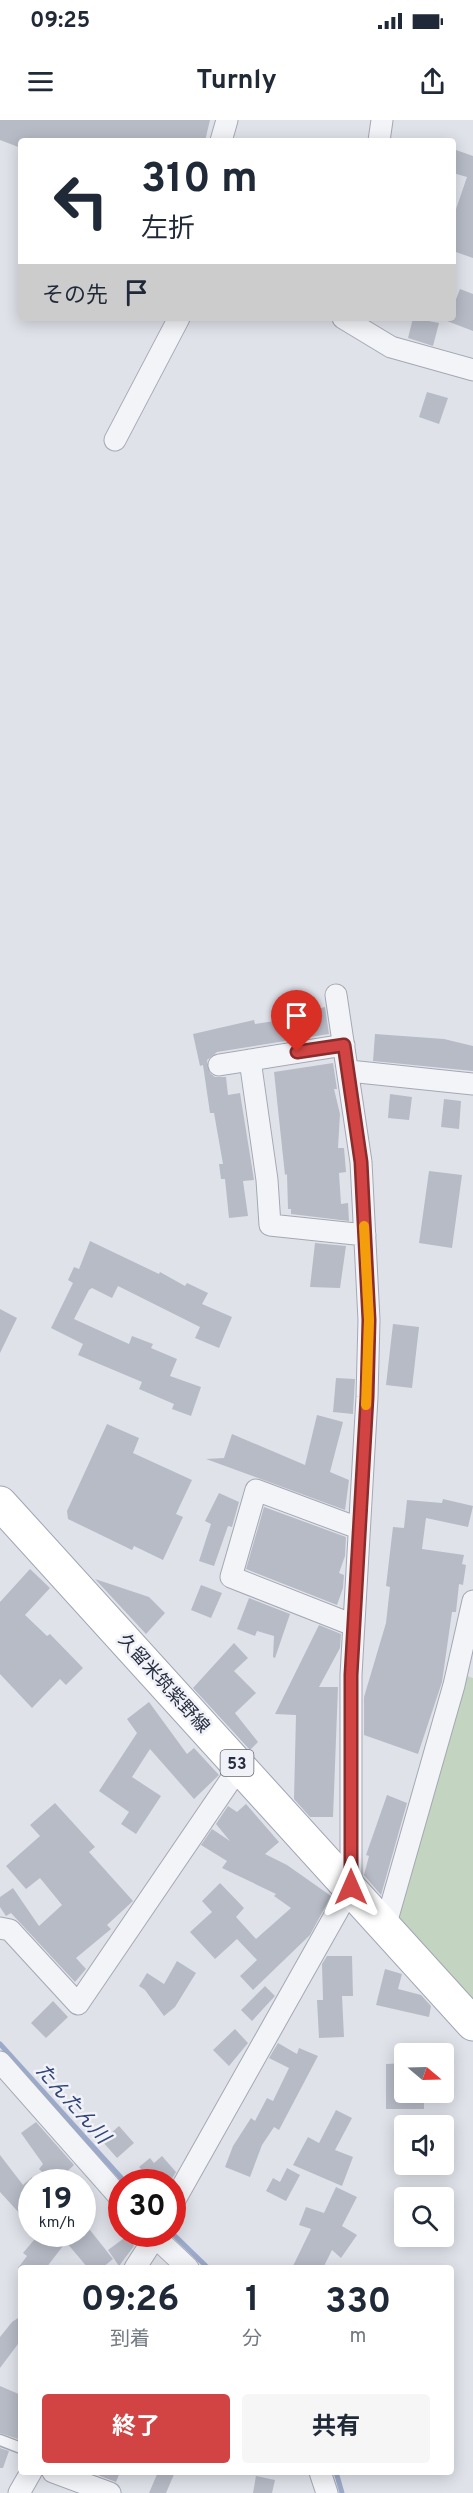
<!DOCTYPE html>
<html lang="ja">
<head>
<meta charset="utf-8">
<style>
	body { margin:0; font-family:Overpass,"Noto Sans JP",sans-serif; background:#f6f6f7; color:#1f2937; height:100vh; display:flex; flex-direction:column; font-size:22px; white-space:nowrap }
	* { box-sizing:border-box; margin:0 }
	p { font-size:20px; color:#747a83 }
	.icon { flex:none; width:33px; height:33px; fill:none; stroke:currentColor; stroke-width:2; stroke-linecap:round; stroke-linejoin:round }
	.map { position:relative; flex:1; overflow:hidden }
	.details { position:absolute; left:18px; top:2145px; width:436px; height:210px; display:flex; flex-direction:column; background:#fff; border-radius:6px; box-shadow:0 3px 15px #0003 }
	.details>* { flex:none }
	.top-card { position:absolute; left:18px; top:18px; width:438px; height:183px; border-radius:6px; box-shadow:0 3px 15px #0003; background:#fff; color:#1f2937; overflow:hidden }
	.needle { width:39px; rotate:109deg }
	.fabs { position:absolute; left:394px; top:1923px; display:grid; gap:12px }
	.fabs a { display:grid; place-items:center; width:60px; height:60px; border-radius:6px; background:#fff; box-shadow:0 3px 15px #0003; font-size:30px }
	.speed { position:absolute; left:18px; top:2049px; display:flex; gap:12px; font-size:30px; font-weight:700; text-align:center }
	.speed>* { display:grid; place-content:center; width:78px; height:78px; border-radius:50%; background:#fff; box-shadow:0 3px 15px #0003; line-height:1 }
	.speed small { font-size:15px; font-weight:400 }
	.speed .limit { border:9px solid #d22; background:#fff; color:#111 }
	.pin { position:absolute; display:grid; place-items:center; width:51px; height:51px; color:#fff; margin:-62px -26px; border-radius:50% 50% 50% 0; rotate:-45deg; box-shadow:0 0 6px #0007 }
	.pin .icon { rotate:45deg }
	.me { position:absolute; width:66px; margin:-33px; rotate:0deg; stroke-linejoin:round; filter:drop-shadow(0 0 4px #0008) }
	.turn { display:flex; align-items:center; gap:21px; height:126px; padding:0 24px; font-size:27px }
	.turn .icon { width:78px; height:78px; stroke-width:2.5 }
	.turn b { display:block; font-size:42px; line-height:51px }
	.then { display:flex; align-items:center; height:57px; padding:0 24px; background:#0003; gap:12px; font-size:22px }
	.eta { display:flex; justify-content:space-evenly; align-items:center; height:102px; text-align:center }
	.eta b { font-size:36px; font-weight:700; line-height:42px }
	.action { display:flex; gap:12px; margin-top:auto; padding:12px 24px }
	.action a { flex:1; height:69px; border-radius:6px; background:#d14443; color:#fff; font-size:24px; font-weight:700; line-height:69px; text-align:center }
	.action a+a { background:#f6f6f7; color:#1f2937 }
	.status { display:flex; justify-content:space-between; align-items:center; height:42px; padding:0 30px; background:#fff; direction:ltr }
	.status svg { height:16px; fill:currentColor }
	header { display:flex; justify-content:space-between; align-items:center; height:78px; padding:0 24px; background:#fff; font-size:27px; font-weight:700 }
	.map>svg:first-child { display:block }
	.green { fill:#c3d4c1 }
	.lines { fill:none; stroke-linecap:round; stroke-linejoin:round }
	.stream { stroke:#9baaca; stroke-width:5 }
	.building { fill:#b7bbc6 }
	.service-casing { stroke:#a5a8b4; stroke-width:13 }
	.minor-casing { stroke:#a5a8b4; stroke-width:23 }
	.primary-casing { stroke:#9fa5b5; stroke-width:35 }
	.service { stroke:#f3f4f8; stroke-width:10 }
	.minor { stroke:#f3f4f8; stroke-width:21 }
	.primary { stroke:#fff; stroke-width:33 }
	.route-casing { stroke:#882c2c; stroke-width:15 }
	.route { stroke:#d14443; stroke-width:10 }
	.slow { stroke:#f59e0b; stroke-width:10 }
	.labels { text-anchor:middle; stroke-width:5; stroke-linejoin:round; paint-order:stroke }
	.shield { fill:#f0f2f7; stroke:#646978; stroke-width:1.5 }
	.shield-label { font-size:16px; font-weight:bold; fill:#282e41 }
	.street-label { font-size:18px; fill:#282e41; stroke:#f0f2f7 }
	.water-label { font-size:20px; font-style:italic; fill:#324576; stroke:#f0f2f7 }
</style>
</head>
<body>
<div class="status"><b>09:25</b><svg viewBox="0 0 49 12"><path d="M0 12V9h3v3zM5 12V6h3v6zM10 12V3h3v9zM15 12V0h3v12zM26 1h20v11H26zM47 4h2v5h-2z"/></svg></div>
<header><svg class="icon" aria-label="menu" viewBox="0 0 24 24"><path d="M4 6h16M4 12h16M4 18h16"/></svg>Turnly<svg class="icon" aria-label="share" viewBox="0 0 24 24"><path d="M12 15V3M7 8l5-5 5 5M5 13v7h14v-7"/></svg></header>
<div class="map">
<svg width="473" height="2373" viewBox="0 0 473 2373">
	<rect width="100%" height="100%" fill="#e0e2ea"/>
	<path class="green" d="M467 1556 473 1558V1884L391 1794Z"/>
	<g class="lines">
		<path class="stream" d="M0 1924 125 2062
			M172 2113 208 2148
			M336 2352 342 2373"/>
	</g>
	<path class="building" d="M0 0H210L205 21H21V28L0 20Z
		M453 29 473 36V138L453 131V98L467 57 453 53Z
		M460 169 473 174V211L447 201 453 198V187Z
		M413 198 439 203 433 226 408 218Z
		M427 272 448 278 439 304 419 297Z
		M325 887 329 914 217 932 207 940 210 953 215 957H226L228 975 240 973 254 1060 243 1061 248 1096 229 1098 225 1059H221L219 1044H223L214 993H210L203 945 200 946 193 914 254 900 255 904 306 896 305 892Z
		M375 914 444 919 473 926V951L373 941Z
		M333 943 337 969H334L340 994 338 1028H344L346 1052 339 1053 341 1084 348 1083 349 1101 291 1094V1089H288L287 1054 285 1055 274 952Z
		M390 974 412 977 409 1000 388 998Z
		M444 979 461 981 459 1009 441 1007Z
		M429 1051 462 1055 452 1128 419 1123Z
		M90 1121 159 1154 160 1152 185 1166 187 1163 208 1173 202 1184 232 1197 219 1228 195 1218 200 1207 118 1166 112 1178 92 1168 89 1170 74 1199 129 1224 132 1216 153 1224 151 1228 177 1239 170 1256 201 1267 191 1296 172 1289 174 1284 139 1269 142 1262 78 1235 83 1224 51 1208 73 1163 68 1160 74 1147 79 1149Z
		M315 1123 346 1126 340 1168 310 1167Z
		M0 1189 17 1198 0 1233Z
		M393 1204 419 1207 412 1268 386 1265Z
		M336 1258 355 1259 353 1294 333 1292Z
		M317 1295 343 1302 330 1352 349 1360 345 1390 206 1339 224 1338 232 1314 305 1345Z
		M107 1304 139 1318 133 1333 192 1360 176 1394 183 1397 163 1440 134 1426 132 1430 68 1399 67 1391Z
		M219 1373 239 1382 232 1407 228 1406 214 1446 199 1441 211 1404 205 1401Z
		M443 1379 473 1386 468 1407 426 1398 422 1429 464 1435 462 1444 466 1445 463 1465 459 1464 456 1492H452L442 1562 418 1634 364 1615V1577L386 1503 390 1467 386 1466 393 1407 404 1408 407 1380 442 1383Z
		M264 1387 346 1417 345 1436 339 1453 344 1455 343 1468 337 1485 246 1449Z
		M30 1449 50 1468 25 1495 47 1516 50 1514 83 1548 66 1565 60 1559 32 1588 0 1554V1482Z
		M95 1459 149 1477 165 1493 146 1514Z
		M201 1465 222 1473 211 1498 191 1490Z
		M249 1478 290 1494 275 1538 273 1537 274 1516 257 1511 255 1516 237 1509Z
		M319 1505 341 1514 340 1528 319 1567H338L333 1697H310L294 1679 296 1595 275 1594Z
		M234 1523 248 1538 234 1551 256 1573 235 1593 258 1622 250 1630 193 1568Z
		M149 1582 187 1634 194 1628 219 1655 194 1679 150 1629 132 1657 161 1676 136 1714 121 1704 129 1692 99 1671 137 1613 127 1599Z
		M387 1675 407 1683 381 1775 364 1755 369 1736 366 1735Z
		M55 1683 95 1727 89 1732 133 1781 107 1805 111 1809 76 1838 86 1849 75 1862 11 1793 6 1796 0 1787V1777L13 1768 39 1806 62 1785 40 1758 26 1769 6 1746 40 1716 30 1705Z
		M246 1684 279 1722 265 1734 287 1745 331 1776 310 1815 253 1870 240 1856 257 1840 237 1819 215 1839 190 1812 212 1792 202 1781 220 1763 244 1788 236 1797 256 1819 291 1788 274 1776 276 1774 222 1748 227 1741 201 1725 212 1709 230 1721 216 1704 228 1686 237 1692Z
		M327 1836H352L353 1876H342L344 1917 319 1918 317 1880H323L322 1844Z
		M177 1841 196 1853 175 1887 164 1896 145 1870 139 1866 147 1853 164 1864Z
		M385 1849 402 1854 398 1869 421 1875 431 1886 429 1897 376 1885Z
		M265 1866 275 1876 252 1901 241 1890Z
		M53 1881 68 1897 46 1918 31 1903Z
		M235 1909 248 1923 229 1946 213 1930Z
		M278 1923 297 1934 299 1928 318 1936 279 2010 274 2007 262 2025 250 2057 225 2047 233 2026 251 1998 255 2001 267 1978 273 1981 289 1948 269 1938Z
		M405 1943V1972H424V1989H386V1944Z
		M336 1990 352 1998 335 2030 353 2037 342 2066 293 2045 308 2017 319 2023Z
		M36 2002 74 2045 56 2062H53L39 2049 43 2044 21 2013Z
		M119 2006 134 2023 117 2038 102 2021Z
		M0 2035 23 2065 32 2057V2085L21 2095 0 2072Z
		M162 2036 176 2052 170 2062H135L145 2053 139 2047 150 2038 154 2043Z
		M287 2048 300 2055 286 2081 266 2071 273 2058 280 2062Z
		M336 2067 357 2077 342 2106 357 2115 341 2138 332 2130 323 2148H292L311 2109 299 2105 306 2087 324 2093Z
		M82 2100 113 2139 102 2148H88L66 2122 46 2148H18L27 2136 23 2133 39 2114H82Z
		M127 2116 134 2126 119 2146 108 2130Z
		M21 2196V2220L0 2248V2217L12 2202Z
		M0 2266 21 2275V2320L0 2313Z
		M0 2328 9 2331 3 2348H0Z
		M90 2352H120L116 2362Z
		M158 2352H175L166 2373H149Z
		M256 2356 275 2360 272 2373H253Z"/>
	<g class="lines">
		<defs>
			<path id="service" d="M0 2320 21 2328"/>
			<path id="minor" d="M221 21 227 0
				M379 21 382 0
				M343 198 391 227 473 250
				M115 320 179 198
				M250 940 267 1060 270 1105 365 1115
				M219 945 344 925
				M349 951 473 964
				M353 1505 231 1457 256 1370 358 1408
				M385 1807 454 1565 473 1481
				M0 1808 10 1810 78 1884 240 1646
				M0 1942 122 2080
				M172 2085 351 1767V1555L367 1277 369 1200 361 1042 336 875
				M152 2114 188 2148
				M135 2148 157 2114
				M53 2352 110 2373
				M320 2352 327 2373
				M19 2373 31 2352"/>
			<path id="primary" d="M0 1383 473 1904"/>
		</defs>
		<use href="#service" class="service-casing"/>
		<use href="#minor" class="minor-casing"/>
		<use href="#primary" class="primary-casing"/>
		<use href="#service" class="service"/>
		<use href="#minor" class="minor"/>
		<use href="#primary" class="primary"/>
	</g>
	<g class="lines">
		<defs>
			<path id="route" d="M297 932 344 925 361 1042 369 1200 367 1277 351 1555V1767"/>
		</defs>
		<use href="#route" class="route-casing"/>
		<use href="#route" class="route"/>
		<path class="slow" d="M364 1106 369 1200 366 1285"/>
	</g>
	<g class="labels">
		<rect class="shield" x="220.5" y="1630" width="33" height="26" rx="4.5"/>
		<g class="shield-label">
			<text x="237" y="1649">53</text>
		</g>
		<g class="street-label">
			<text transform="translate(164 1563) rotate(48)" y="6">久留米筑紫野線</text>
		</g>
		<g class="water-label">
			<text transform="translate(73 1983) rotate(48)" y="7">たんたん川</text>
		</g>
	</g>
</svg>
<div class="fabs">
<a><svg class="needle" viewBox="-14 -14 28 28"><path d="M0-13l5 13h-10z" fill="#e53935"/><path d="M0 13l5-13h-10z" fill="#747a83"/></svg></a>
<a><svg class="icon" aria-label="sound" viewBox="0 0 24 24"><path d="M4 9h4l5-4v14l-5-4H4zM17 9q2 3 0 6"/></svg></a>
<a><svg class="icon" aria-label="search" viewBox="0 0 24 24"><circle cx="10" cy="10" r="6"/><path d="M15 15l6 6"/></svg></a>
</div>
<div class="speed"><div>19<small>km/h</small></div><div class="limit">30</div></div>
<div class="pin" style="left:297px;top:932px;background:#d93025"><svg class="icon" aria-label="arrive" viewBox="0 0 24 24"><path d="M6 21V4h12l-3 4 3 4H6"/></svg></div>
<svg class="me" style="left:351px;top:1767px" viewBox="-20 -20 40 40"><path d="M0-17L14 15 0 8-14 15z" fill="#d14443" stroke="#fff" stroke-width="4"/></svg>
<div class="top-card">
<div class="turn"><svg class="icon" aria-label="left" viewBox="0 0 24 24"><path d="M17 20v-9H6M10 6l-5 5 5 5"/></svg><div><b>310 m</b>左折</div></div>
<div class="then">その先<svg class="icon" aria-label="arrive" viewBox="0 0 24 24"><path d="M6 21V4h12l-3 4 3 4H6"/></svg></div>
</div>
<section class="details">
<div class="eta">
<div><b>09:26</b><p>到着</p></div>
<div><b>1</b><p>分</p></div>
<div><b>330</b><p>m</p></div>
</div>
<div class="action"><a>終了</a><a>共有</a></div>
</section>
</div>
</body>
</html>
